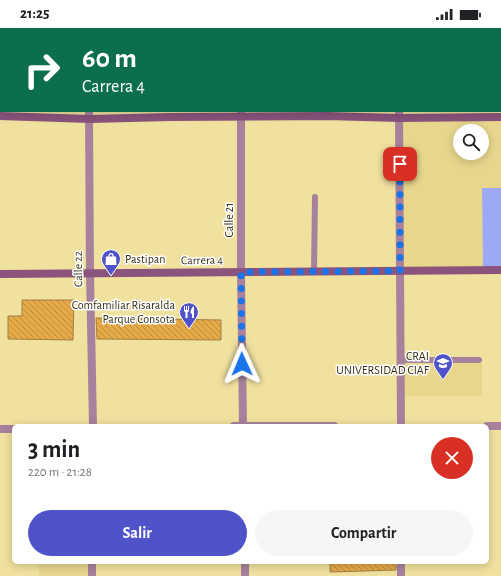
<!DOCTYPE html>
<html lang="es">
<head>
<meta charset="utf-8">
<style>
	body { margin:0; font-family:"Alegreya Sans",sans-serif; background:#f6f6f6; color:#202124; height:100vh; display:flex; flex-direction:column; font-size:15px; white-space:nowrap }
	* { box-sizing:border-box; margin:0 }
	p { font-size:13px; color:#757577 }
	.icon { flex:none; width:22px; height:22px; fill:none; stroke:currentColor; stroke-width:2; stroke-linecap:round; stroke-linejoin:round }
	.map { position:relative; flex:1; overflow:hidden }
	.sheet { position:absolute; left:12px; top:396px; width:477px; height:140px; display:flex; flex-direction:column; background:#fff; border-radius:6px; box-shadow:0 2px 10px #0003 }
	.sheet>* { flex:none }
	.guide { position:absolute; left:0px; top:0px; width:501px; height:84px; box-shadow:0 2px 10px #0003; background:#0b6e4f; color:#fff; overflow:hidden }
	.fabs { position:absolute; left:453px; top:96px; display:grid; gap:8px }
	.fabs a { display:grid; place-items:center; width:36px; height:36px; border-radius:50%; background:#fff; box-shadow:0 2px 10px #0003; font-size:20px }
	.pin { position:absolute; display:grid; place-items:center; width:34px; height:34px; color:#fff; margin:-17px; border-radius:8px; box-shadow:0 2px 6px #0006 }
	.me { position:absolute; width:44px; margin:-22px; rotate:359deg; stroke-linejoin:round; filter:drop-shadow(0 0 3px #0008) }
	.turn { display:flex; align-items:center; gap:14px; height:84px; padding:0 16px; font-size:18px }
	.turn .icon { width:52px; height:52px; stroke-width:2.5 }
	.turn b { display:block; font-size:28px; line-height:34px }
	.round { display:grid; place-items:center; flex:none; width:42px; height:42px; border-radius:21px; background:#f6f6f6 }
	.head { display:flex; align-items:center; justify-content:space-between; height:68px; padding:0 16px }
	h1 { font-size:24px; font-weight:700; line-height:30px }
	.primary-button { display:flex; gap:8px; margin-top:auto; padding:8px 16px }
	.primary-button a { flex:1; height:46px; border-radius:24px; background:#4f52c9; color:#fff; font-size:16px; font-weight:700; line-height:46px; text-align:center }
	.primary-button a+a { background:#f6f6f6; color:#202124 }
	.status { display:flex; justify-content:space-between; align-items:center; height:28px; padding:0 20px; background:#fff; direction:ltr }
	.status svg { height:11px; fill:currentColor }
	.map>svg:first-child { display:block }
	.built { fill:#e7d68c; fill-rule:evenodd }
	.green { fill:#9da8f7 }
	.building { fill:url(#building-back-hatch); stroke:#a27e46 }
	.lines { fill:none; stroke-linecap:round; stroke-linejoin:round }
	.lane { stroke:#a8829d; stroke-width:6 }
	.street { stroke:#a8829d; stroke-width:8 }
	.secondary { stroke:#8a547c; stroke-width:8 }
	.route { stroke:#1a73e8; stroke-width:7; stroke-dasharray:0 12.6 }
	.labels { text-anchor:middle; stroke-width:3; stroke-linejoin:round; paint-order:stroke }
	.street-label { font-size:12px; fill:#373016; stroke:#fff }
	.poi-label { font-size:12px; fill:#373016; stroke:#fff; text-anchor:end }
</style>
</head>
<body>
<div class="status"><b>21:25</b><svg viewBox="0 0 49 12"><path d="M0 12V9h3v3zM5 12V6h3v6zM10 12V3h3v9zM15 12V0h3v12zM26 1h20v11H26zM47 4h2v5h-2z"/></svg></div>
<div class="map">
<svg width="501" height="548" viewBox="0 0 501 548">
	<defs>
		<pattern id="building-back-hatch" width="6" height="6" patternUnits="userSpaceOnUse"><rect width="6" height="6" fill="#e6aa47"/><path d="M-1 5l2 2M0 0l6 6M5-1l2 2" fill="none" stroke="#bb8b3a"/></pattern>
	</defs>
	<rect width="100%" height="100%" fill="#f0e19f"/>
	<path class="built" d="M501 89V160H482L483 242 400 243 399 90ZM460 103H482V125H460Z
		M403 334 482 335V368H404Z
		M39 534H92V548H39Z"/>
	<path class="green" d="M482 160H501V242H483Z"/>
	<path class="building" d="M22 272H74L73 312 8 311V288H22Z
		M96 290 221 292V312L97 311Z
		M330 534H396V542L330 544Z"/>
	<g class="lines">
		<path class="lane" d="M314 244 315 169
			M401 332H479"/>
		<path class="street" d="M88 0V1
			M167 0V1
			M241 0V1
			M398 0V1
			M12 1V0
			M89 83 90 245 93 398
			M241 83V244L243 398
			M399 83 401 398
			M234 398H334
			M487 398H501
			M0 401H14
			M245 534V548
			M401 534V548
			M92 548V534"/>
		<path class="secondary" d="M0 88 90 91 170 89 327 88 399 90 501 89
			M0 246 501 242"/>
	</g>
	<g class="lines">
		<path class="route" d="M242 336 241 244 400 243V136"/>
	</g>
	<defs>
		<symbol id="shop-pin" viewBox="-11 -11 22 30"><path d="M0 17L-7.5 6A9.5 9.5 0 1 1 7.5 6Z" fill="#4f52c9" stroke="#fff"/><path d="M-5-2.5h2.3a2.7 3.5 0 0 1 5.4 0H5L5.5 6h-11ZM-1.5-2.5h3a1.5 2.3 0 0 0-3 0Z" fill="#fff"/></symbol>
		<symbol id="restaurant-pin" viewBox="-11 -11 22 30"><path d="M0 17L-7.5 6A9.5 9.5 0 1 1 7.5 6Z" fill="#4f52c9" stroke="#fff"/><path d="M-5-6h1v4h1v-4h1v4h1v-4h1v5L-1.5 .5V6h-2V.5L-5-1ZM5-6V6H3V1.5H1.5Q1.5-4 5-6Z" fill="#fff"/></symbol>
		<symbol id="university-pin" viewBox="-11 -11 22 30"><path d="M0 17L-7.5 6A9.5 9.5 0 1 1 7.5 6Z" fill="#4f52c9" stroke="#fff"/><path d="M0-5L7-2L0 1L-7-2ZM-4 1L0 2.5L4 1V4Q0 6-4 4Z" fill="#fff"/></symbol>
	</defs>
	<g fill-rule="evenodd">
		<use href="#shop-pin" x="100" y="220" width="22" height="30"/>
		<use href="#restaurant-pin" x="178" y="273" width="22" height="30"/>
		<use href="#university-pin" x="432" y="324" width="22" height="30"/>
	</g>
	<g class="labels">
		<g class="street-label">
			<text transform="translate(229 192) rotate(-90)" y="4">Calle 21</text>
			<text transform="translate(202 232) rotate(-1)" y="4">Carrera 4</text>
			<text transform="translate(78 241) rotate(-91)" y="4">Calle 22</text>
		</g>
		<g class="poi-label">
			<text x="125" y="235" text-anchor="start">Pastipan</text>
			<text x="175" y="281">Comfamiliar Risaralda<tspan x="175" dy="14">Parque Consota</tspan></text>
			<text x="429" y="332">CRAI<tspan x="429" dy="14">UNIVERSIDAD CIAF</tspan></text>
		</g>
	</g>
</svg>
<div class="fabs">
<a><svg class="icon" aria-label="search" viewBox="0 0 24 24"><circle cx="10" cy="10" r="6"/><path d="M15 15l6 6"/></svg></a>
</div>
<div class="pin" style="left:400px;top:136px;background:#d93025"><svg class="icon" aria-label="arrive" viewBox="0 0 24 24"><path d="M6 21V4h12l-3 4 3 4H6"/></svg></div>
<svg class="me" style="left:242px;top:336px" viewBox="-20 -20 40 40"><path d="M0-17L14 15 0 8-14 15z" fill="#1a73e8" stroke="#fff" stroke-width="4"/></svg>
<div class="guide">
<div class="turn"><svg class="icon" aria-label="right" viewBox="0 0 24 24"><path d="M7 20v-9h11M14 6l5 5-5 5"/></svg><div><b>60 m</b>Carrera 4</div></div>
</div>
<section class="sheet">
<div class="head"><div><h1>3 min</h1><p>220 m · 21:28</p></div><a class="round" style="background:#d93025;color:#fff"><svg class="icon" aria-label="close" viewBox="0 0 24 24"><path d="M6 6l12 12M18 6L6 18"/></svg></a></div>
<div class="primary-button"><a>Salir</a><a>Compartir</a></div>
</section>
</div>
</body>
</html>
